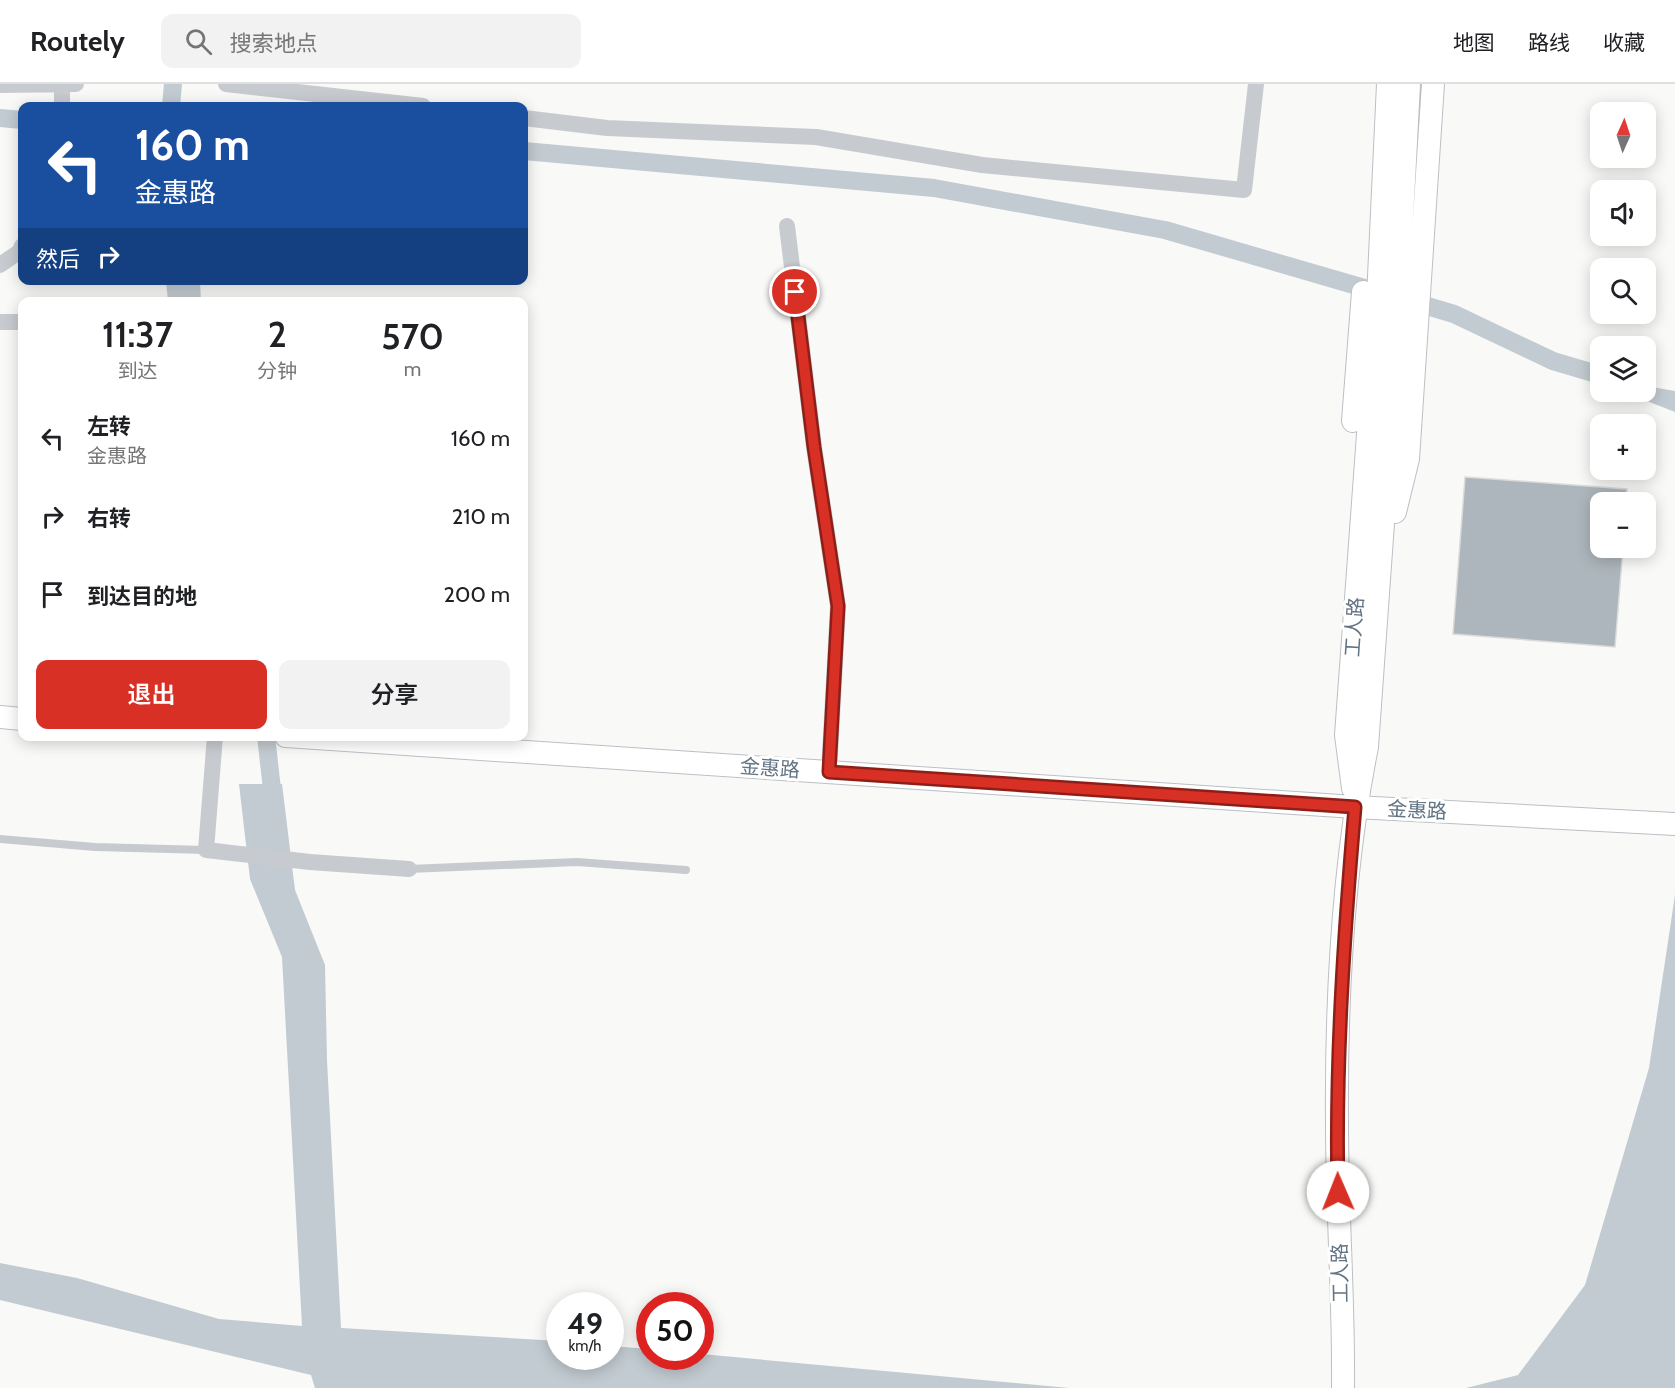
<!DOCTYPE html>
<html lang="zh">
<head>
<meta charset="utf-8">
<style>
	body { margin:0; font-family:Cabin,"Noto Sans SC",sans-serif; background:#f2f2f2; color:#202124; height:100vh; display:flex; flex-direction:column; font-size:22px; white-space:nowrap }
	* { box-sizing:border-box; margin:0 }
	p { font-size:20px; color:#757577 }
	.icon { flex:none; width:33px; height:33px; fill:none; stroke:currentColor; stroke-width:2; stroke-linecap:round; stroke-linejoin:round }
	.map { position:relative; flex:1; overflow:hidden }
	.details { position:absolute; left:18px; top:213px; width:510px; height:444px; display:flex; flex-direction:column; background:#fff; border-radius:12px; box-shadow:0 3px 15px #0003 }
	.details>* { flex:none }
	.guide { position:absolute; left:18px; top:18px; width:510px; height:183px; border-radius:12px; box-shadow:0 3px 15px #0003; background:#1a4fa0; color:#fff; overflow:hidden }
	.needle { width:39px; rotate:3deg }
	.tools { position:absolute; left:1590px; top:18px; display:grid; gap:12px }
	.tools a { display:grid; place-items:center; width:66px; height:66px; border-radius:12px; background:#fff; box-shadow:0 3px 15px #0003; font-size:30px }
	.speed { position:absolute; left:546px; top:1208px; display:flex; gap:12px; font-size:30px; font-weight:700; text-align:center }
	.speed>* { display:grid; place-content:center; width:78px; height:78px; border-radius:50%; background:#fff; box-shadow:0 3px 15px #0003; line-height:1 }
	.speed small { font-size:15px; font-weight:400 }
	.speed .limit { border:9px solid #d22; background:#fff; color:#111 }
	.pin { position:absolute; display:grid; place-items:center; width:51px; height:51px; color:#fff; margin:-26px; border:3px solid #fff; border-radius:50%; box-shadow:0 2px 6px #0007 }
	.me { position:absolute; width:66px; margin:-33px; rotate:359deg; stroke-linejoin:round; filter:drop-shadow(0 0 4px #0008) }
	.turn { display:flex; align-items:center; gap:21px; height:126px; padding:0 18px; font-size:27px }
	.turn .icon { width:78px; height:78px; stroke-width:2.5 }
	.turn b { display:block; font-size:42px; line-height:51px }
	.then { display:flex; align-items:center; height:57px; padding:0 18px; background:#0003; gap:12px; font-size:22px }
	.eta { display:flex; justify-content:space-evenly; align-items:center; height:102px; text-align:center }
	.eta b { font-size:36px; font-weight:600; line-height:42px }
	.action { display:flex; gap:12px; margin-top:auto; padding:12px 18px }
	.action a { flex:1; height:69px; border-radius:12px; background:#d93025; color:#fff; font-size:24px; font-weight:600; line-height:69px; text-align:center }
	.action a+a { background:#f2f2f2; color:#202124 }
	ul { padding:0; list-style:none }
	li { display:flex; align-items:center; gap:18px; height:78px; padding:0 18px }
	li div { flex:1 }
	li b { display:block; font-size:22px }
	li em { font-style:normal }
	header { display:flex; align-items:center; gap:36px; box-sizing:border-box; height:84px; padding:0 30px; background:#fff; border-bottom:2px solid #e0e0e0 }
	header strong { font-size:28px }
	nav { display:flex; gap:33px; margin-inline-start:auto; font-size:21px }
	.search { width:420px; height:54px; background:#f2f2f2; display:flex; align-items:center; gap:15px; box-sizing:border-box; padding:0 21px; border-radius:12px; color:#757577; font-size:22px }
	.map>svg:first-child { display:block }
	.water { fill:#c2cbd1 }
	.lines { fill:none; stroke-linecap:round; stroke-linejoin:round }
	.canal { stroke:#c2cbd1; stroke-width:18 }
	.building { fill:#adb6bc; stroke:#dbdbd9; stroke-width:1.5 }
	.secondary-casing { stroke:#bbc0c5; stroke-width:24 }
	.lane { stroke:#c7cbcf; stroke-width:8 }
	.street { stroke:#c7cbcf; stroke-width:16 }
	.secondary { stroke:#fff; stroke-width:22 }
	.route-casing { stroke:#8d1f18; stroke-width:15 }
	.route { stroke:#d93025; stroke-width:10 }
	.labels { text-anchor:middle; stroke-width:6; stroke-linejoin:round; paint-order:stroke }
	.street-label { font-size:20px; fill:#627484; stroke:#fff }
</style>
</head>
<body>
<header>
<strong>Routely</strong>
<div class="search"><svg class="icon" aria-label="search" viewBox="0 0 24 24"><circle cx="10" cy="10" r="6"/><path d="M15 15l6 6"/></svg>搜索地点</div>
<nav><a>地图</a><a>路线</a><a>收藏</a></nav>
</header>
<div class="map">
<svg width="1675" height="1304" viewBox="0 0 1675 1304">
	<rect width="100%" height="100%" fill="#f9f9f7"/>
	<path class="water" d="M166 197H200L201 217H168Z
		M1553 277 1600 290V297Z
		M1646 302 1675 307V328L1624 308H1646Z
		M239 700H282L295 806 325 881 327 976 341 1244 559 1257 560 1272H610L611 1262 649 1265 650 1272 701 1270 1069 1304H315L311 1291 0 1216V1179L77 1194 219 1235 302 1242 282 873 250 795Z
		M1675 811V1304H1466L1518 1291 1585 1201 1649 984Z"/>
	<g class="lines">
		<path class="canal" d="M171 22 173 0
			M0 34 22 36
			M524 67 934 104 1165 146 1378 208
			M1407 216 1454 230 1553 277 1600 291
			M266 652 274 723"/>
	</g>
	<path class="building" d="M1465 393 1627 405 1626 418H1600V464H1623L1615 563 1453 550Z"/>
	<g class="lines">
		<defs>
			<path id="secondary" d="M1353 337 1363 208
				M1395 428 1408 375 1433 0
				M0 633 22 635
				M286 652 1355 723 1675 740
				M1353 704 1346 651 1378 214 1388 0
				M1343 1304C1344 1216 1337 1128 1337 1040 1336 918 1343 782 1367 663L1394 286 1409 0"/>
		</defs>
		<use href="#secondary" class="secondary-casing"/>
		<path class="lane" d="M0 755 95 763 206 766
			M409 785 577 778 686 786"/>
		<path class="street" d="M226 0 423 22
			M0 1 76 0
			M62 22V1
			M524 34 607 44 816 53 982 81 1244 106 1256 0
			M787 142 814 363 838 522 829 688
			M0 181 19 168 22 162
			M0 238H22
			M215 652 206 766 310 778 409 785"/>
		<use href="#secondary" class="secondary"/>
	</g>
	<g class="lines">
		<defs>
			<path id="route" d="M795 208 814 363 838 522 829 688 1355 723C1344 851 1335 979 1338 1108"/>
		</defs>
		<use href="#route" class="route-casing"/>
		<use href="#route" class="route"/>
	</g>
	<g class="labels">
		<g class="street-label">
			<text transform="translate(1354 543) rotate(-86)" y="7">工人路</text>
			<text transform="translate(770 684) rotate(4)" y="7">金惠路</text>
			<text transform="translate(1417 726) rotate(3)" y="7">金惠路</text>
			<text transform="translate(1340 1189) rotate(-91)" y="7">工人路</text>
		</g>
	</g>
</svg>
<div class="tools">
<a><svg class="needle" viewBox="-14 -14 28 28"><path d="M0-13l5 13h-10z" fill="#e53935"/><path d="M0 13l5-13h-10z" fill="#757577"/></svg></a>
<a><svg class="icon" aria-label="sound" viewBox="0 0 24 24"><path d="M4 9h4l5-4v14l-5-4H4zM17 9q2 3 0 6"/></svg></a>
<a><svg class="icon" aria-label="search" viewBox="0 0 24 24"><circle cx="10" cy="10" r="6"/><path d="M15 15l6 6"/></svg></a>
<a><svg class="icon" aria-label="layers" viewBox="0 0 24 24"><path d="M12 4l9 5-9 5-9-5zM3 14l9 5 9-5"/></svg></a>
<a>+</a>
<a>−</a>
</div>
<div class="speed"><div>49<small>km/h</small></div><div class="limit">50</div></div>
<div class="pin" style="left:795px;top:208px;background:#d93025"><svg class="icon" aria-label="arrive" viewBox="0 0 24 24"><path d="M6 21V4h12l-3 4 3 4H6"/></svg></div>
<svg class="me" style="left:1338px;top:1108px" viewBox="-20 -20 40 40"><circle r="19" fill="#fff"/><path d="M0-13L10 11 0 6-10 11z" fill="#d93025"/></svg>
<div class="guide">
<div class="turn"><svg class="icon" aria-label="left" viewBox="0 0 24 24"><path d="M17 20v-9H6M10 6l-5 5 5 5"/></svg><div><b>160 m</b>金惠路</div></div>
<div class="then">然后<svg class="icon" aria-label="right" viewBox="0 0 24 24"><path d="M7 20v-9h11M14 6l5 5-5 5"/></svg></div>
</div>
<section class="details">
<div class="eta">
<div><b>11:37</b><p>到达</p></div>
<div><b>2</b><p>分钟</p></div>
<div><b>570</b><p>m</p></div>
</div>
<ul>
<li><svg class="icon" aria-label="left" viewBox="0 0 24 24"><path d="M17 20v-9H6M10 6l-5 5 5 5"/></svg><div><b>左转</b><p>金惠路</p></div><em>160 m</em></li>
<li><svg class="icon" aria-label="right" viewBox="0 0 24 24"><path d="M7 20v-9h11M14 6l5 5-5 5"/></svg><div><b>右转</b></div><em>210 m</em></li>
<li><svg class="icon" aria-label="arrive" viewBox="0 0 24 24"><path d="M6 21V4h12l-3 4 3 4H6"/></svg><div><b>到达目的地</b></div><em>200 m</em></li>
</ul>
<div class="action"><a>退出</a><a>分享</a></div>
</section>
</div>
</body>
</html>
